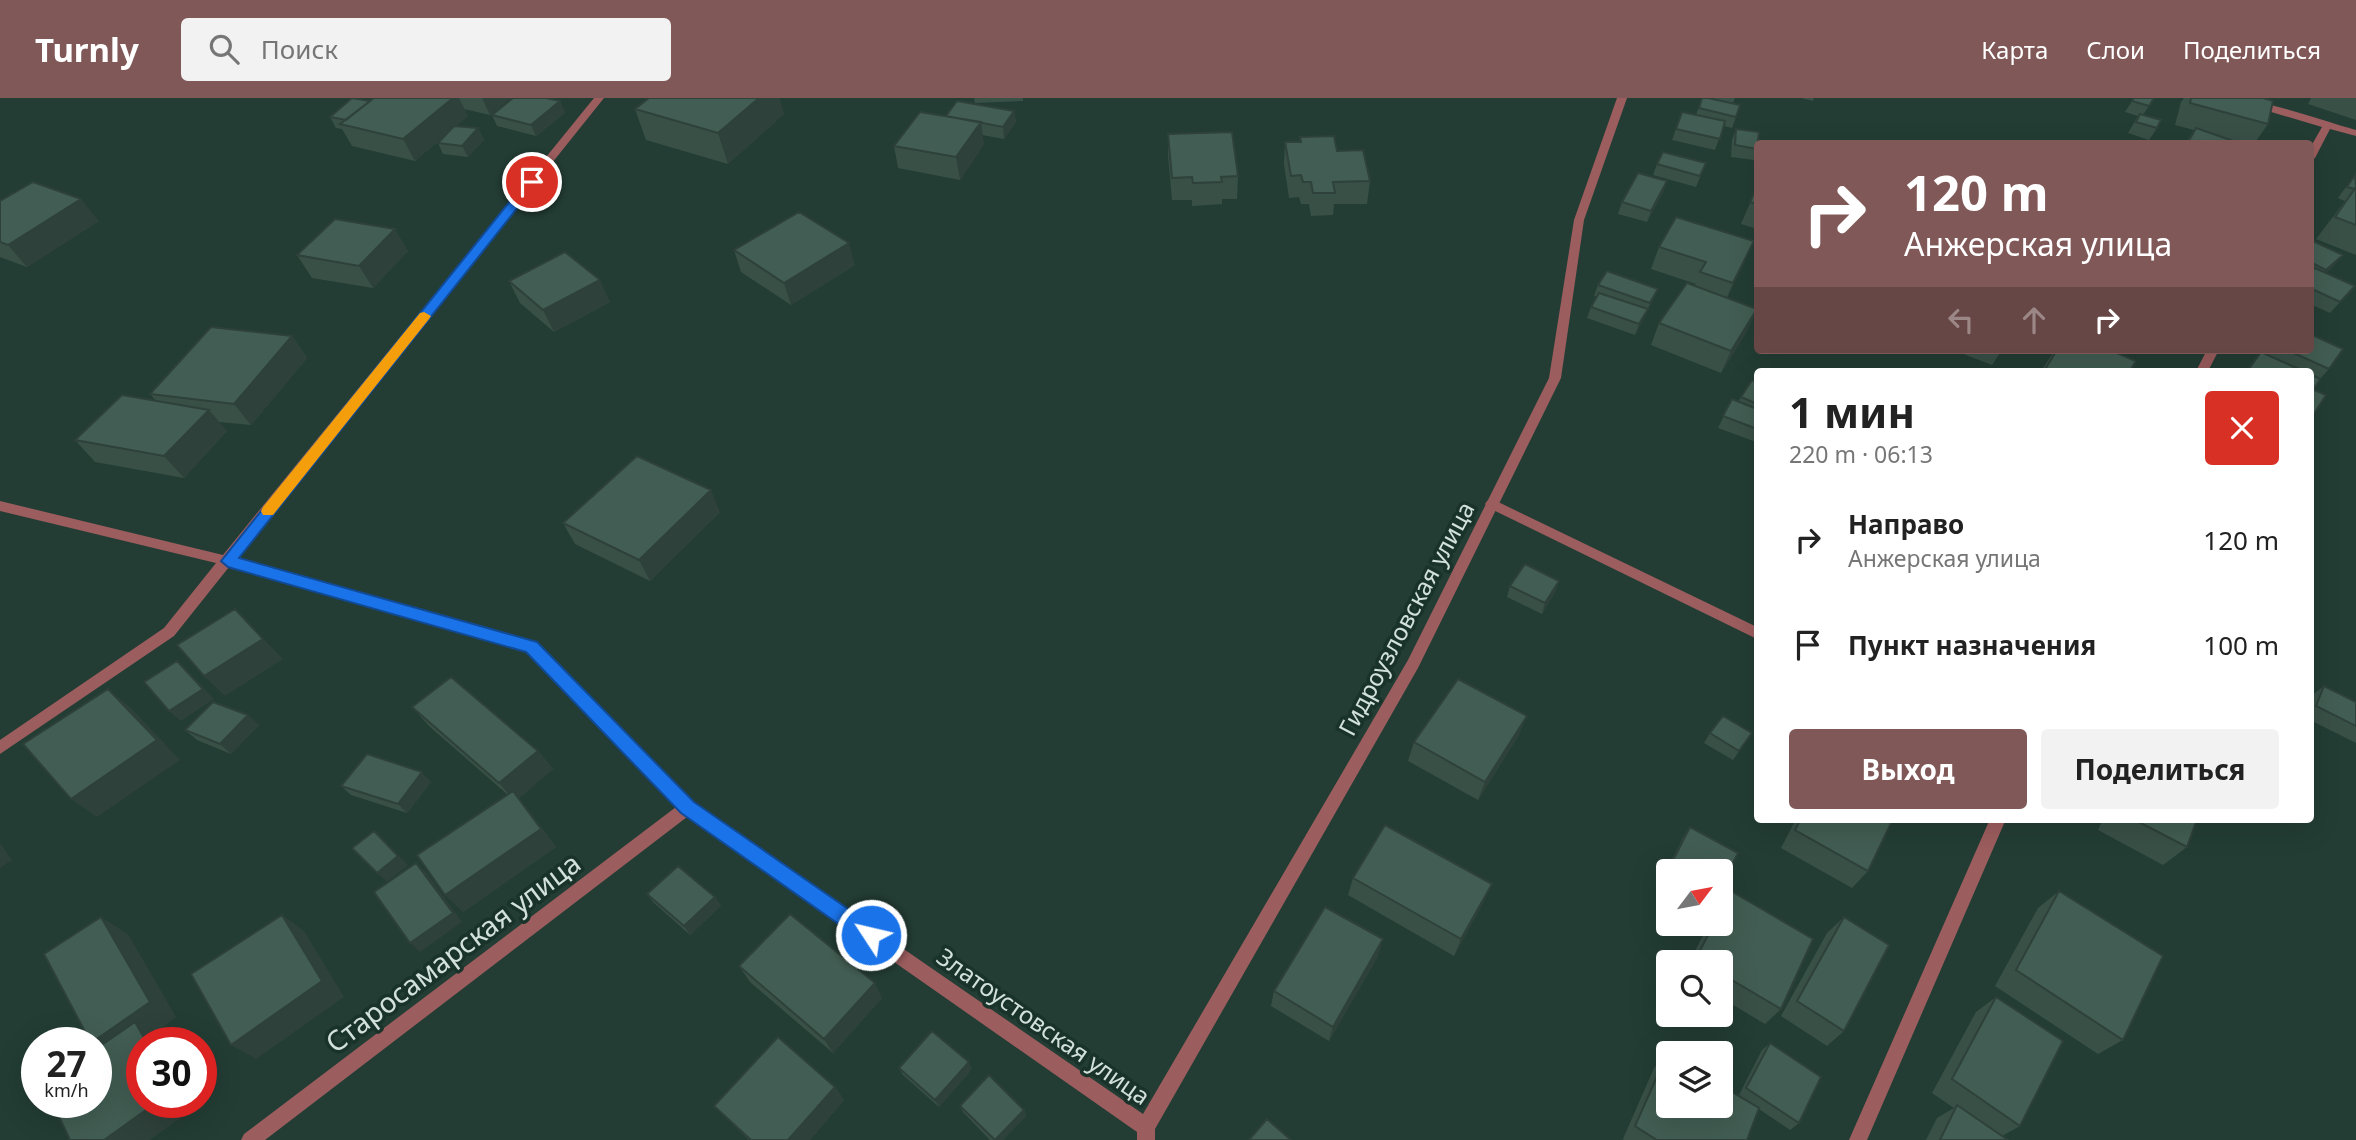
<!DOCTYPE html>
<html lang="ru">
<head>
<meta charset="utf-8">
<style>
	body { margin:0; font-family:"Noto Sans",sans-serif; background:#f2f2f2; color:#222; height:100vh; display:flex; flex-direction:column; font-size:26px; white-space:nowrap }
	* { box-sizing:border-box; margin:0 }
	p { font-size:23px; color:#767676 }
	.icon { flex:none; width:38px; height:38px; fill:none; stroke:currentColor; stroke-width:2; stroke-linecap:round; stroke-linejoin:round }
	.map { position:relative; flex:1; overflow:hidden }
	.side { position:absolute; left:1754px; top:270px; width:560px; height:455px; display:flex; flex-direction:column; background:#fff; border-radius:7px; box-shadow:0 7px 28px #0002 }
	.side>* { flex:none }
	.top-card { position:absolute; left:1754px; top:42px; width:560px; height:214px; border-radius:7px; box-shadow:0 7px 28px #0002; background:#815858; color:#fff; overflow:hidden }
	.needle { width:46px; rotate:58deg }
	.controls { position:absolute; left:1656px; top:761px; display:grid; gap:14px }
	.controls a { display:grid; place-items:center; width:77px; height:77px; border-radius:7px; background:#fff; box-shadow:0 7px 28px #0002; font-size:35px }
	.speed { position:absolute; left:21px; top:929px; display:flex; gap:14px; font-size:35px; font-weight:700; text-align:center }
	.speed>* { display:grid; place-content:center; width:91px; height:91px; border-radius:50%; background:#fff; box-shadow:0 7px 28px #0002; line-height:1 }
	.speed small { font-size:18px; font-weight:400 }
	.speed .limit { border:10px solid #d22; background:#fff; color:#111 }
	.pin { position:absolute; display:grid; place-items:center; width:60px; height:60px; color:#fff; margin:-30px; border:4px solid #fff; border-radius:50%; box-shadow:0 2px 7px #0007 }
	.me { position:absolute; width:77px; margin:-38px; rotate:305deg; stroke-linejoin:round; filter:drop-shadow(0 0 5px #0008) }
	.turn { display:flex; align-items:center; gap:24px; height:147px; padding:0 35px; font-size:32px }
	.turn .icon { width:91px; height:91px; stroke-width:2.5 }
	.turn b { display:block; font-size:49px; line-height:60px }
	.lanes { display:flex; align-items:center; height:66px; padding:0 35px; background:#0003; justify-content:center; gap:35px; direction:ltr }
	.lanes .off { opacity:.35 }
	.round { display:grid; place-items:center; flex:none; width:74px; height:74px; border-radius:7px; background:#f2f2f2 }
	.overview { display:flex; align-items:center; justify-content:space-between; height:119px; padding:0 35px }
	h1 { font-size:42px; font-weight:700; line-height:52px }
	.button { display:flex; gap:14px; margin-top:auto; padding:14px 35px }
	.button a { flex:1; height:80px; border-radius:7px; background:#815858; color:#fff; font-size:28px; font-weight:700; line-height:80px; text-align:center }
	.button a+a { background:#f2f2f2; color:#222 }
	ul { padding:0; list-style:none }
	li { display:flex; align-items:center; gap:21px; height:105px; padding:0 35px }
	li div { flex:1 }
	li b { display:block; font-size:26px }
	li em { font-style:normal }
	header { display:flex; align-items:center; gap:42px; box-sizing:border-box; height:98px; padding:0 35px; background:#815858; color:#fff }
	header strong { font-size:33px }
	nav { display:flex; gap:38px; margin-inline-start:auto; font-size:24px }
	.search { width:490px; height:63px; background:#f2f2f2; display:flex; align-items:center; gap:18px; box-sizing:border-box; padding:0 24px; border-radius:7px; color:#767676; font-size:26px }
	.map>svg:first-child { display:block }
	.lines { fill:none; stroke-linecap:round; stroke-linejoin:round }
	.lane { fill:#9c5d5e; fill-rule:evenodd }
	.street { fill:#9c5d5e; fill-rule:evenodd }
	.wall { fill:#395047 }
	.shaded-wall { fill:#2e413a }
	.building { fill:#425d53; stroke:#2e413a; stroke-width:2 }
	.route { fill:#1a73e8; stroke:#114b97; stroke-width:2 }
	.slow { fill:#f59e0b }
	.labels { text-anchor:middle; stroke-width:7; stroke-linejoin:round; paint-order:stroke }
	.street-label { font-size:24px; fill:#d2e1db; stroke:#19322a }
	.near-street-label { font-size:28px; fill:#d2e1db; stroke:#19322a }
</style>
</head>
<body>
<header>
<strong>Turnly</strong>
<div class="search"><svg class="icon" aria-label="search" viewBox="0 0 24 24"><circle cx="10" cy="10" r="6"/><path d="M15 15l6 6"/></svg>Поиск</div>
<nav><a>Карта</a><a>Слои</a><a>Поделиться</a></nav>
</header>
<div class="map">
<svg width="2356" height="1042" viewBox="0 0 2356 1042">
	<rect width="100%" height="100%" fill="#233d34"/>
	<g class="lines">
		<path class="lane" d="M1492 401 1757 529V541L1487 409 1485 406 1487 403Z"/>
		<path class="street" d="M594 0H604L236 460 536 545 692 705 1143 1016 1408 562 1549 280 1574 122 1617 0H1627L1584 122 1561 280 1418 570 1155 1031V1042H1137V1034L687 719 265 1042H241L244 1036 676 709 526 553 229 469 174 538 0 656V642L164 530 216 465 0 413V403L223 457Z
			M2224 0C2262 0 2319 22 2356 32V38L2330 31 2315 60 2310 63V50L2322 29Z
			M2207 252H2219L2208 273H2196Z
			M1990 721H2006L1867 1042H1849Z"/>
	</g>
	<path class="wall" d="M374 0H510L490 17 464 11 468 18 456 28 478 30 484 42 468 59 443 56 438 45 443 39 415 63 352 48 342 31 336 30 330 19 370 3Z
		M649 0H779L784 16 728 66 646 42 635 11Z
		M974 0H1023V3L975 5Z
		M1702 0 1736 19 1732 30 1724 28 1715 52 1672 42 1682 14 1696 17Z
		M1709 0H1735L1733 5Z
		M1801 0H1814L1813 3Z
		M2134 0H2154L2143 17 2157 30 2149 42 2128 35 2138 18 2125 14Z
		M2184 0H2263L2268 26 2254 46H2185L2194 32 2175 27 2181 4Z
		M2311 0H2356V22L2308 6Z
		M560 3 565 15 536 38 497 28 492 17Z
		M1014 13 1016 24 1004 41 982 37 984 46 960 82 898 70 894 48 946 18Z
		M1736 31 1757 46V54L1754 62 1731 59 1732 42Z
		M1168 36 1238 78 1237 101H1222V106L1192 108V102H1172L1168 58Z
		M1300 39 1337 53 1370 83 1367 106H1334L1333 117 1311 118 1309 106H1301L1299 99 1289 100 1284 66 1285 44H1300Z
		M1657 66 1701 77 1696 89 1653 77Z
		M2355 77H2356V157L2316 141 2345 103 2338 100Z
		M1667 83 1663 94 1647 124 1618 116 1622 104Z
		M1757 89V131L1741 126Z
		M0 103 99 123 27 169 0 159Z
		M1754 143 1727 200 1757 211 1747 233 1721 275 1651 247 1659 225 1696 186 1651 171 1659 149Z
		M2310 146 2333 169 2326 175 2355 188 2330 215 2310 206Z
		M734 152 855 167 791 207 741 174Z
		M408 153 373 190 312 180 297 157Z
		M509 183 610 204 554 234 520 205Z
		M1598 187 1653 202 1635 237 1587 220 1591 209 1597 199 1594 198Z
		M292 238 307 260 251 327 219 324 227 333 184 380 95 364 75 342 156 303 150 296Z
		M1953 252H2002L1992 267Z
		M2055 252H2110L2130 273H2041Z
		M2260 252H2310L2329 271 2320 281 2313 292 2310 322V273H2246L2260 256 2258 255Z
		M1757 284 1756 344 1718 330 1732 301 1738 304 1741 299Z
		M720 414 650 483 575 446 563 425Z
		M1559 483 1555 494 1542 516 1507 499 1510 488Z
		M2324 588 2356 604V645L2310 622V601L2311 598Z
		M412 609 538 653 553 671 519 700 556 749 463 814 508 697 429 628Z
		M248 617 259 627 231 656 197 642 185 632Z
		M1710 635H1752L1733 662 1704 645Z
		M1519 637 1478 702 1408 663 1414 644Z
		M431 684 407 715 351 697 341 688Z
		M1796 721H1893L1868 773 1852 790 1781 750Z
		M2103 721H2197L2187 749 2163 767 2098 732Z
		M1690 729 1720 774H1668V782L1663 779 1684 738Z
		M1353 780 1484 803 1454 858 1348 797Z
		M1731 793 1781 911 1765 926 1720 899V864H1689L1709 826H1720V806Z
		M2059 793 2123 942 2098 956 1995 888 2038 810Z
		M647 796 715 799 721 808 690 837 653 804Z
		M1844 819V933L1827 948 1781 918 1827 835Z
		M1378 858 1329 943 1271 908 1274 893Z
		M739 868 882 900 833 955 750 884Z
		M1996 899 2020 1028 2002 1038 2008 1042H1926L1937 1020 1954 1010 1932 995 1976 914Z
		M1770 945 1799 1025 1790 1032 1759 1011 1747 1042H1624L1623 1041 1654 970 1667 956 1751 1005 1739 997 1762 952Z
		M899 970 972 971 939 1009 903 977Z
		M835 989 844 1002 810 1042H749L714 1008Z
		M960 1008 1024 1012 1026 1018 1003 1042H990L963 1014Z"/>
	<path class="shaded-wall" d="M453 0H459L468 18 415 63 403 41Z
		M482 0H510L490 17Z
		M759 0H779L784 16 728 66 718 35Z
		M560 3 565 15 536 38 531 27Z
		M1014 13 1016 24 1004 41 1003 29Z
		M981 24 984 46 960 82 956 59Z
		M478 30 484 42 468 59 462 48Z
		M1667 83 1663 94 1647 124 1651 113Z
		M81 101 99 123 27 169 8 147Z
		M395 131 408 153 373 190 359 168Z
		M1754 143 1744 165 1723 207 1733 185Z
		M849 145 855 167 791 207 784 185Z
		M2343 157 2333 169 2316 183 2326 172Z
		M600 182 610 204 554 234 543 212Z
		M1658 191 1653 202 1635 237 1639 226Z
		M1757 211 1747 233 1721 275 1731 253Z
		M292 238 307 260 251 327 234 306Z
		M209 312 227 333 184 380 164 358Z
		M711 392 720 414 650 483 639 462Z
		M1559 483 1555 494 1542 516 1545 505Z
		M235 511 283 561 225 598 204 578Z
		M177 563 188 573 214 601 181 623 169 613Z
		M108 591 131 610 180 662 97 719 71 701Z
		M248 617 259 627 231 656 220 646Z
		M1527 618 1519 637 1478 702 1485 684Z
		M538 653 553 671 519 700 556 749 463 814 445 797 515 703 499 685Z
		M422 674 431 684 407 715 398 706Z
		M384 743 408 767 387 784 377 775Z
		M0 745 12 762 0 770Z
		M416 765 426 774 462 824 420 854 410 845Z
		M1492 786 1484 803 1454 858 1461 841Z
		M715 799 721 808 690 837 684 828Z
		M282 817 304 833 344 899 256 961 231 947Z
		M101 819 128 836 176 919 155 935 162 939 166 945H147L120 959 96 947V945H91Z
		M1383 841 1378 858 1329 943 1333 929Z
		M875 885 882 900 833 955 824 941Z
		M969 964 972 971 939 1009 935 1002Z
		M835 989 844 1002 810 1042H788Z
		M157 1004H198L199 1006 150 1042H104Z
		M1024 1012 1026 1018 1003 1042H995Z"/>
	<path class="building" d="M352 0 370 3 346 22 330 19Z
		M374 0H453L403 41 340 26Z
		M513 0H546L560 3 531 27 492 17Z
		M649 0H759L718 35 635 11Z
		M1702 0H1708L1740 7 1736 19 1699 10Z
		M2134 0H2154L2149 8 2132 3Z
		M2191 0H2263L2273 3 2268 26 2190 5Z
		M957 3 1014 13 1003 29 946 18Z
		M920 14 981 24 956 59 894 48Z
		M1682 14 1725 23 1720 41 1676 31Z
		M2140 16 2161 22 2157 30 2136 24Z
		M454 28 478 30 462 48 438 45Z
		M2196 30 2242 46H2187Z
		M1736 31 1759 34 1757 51 1735 47Z
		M1232 34 1238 78 1221 79 1222 84 1193 85 1192 79 1172 80 1168 36Z
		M1334 38 1337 53 1363 52 1370 83 1333 84 1335 95H1313L1311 84H1303L1301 77 1291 78 1285 44H1301L1300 39Z
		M1663 54 1706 65 1700 78 1657 66Z
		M1638 75 1667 83 1651 113 1622 104Z
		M2355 77 2356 89 2355 91 2347 89Z
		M33 84 81 101 8 147 0 144V103Z
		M1757 89V106L1750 104Z
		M2356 89V127L2335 119Z
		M799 114 849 145 784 185 734 152Z
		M1676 119 1754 143 1733 185 1700 174 1706 164 1659 149Z
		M335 121 395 131 359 168 297 157Z
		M2313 143 2343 157 2326 172 2310 164V146Z
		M565 154 600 182 543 212 509 183Z
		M2315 170 2355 188 2340 204 2310 190V174Z
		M1607 173 1658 191 1650 205 1598 187Z
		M1687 185 1757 211 1731 253 1659 225Z
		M1599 195 1648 211 1639 226 1591 209Z
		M211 229 292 238 234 306 150 296Z
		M2310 236 2343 251 2329 271 2287 252H2310Z
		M2057 252H2110L2136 263 2130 273H2044Z
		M2261 254 2303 273H2253L2249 271Z
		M2310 276 2320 281 2313 292 2310 290Z
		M1752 282 1757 284V306L1741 299Z
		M2310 290 2326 297 2310 322Z
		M122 297 209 312 164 358 75 342Z
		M1732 301 1757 311V331L1723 318Z
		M637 358 711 392 639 462 563 425Z
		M1525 466 1559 483 1545 505 1510 488Z
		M235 511 263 541 204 578 177 547Z
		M177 563 203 591 169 613 144 584Z
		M451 579 538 653 499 685 412 609Z
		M1458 581 1527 618 1485 684 1414 644Z
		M2324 588 2356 604V628L2316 608Z
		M108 591 157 642 71 701 23 646Z
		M213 604 248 617 220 646 185 632Z
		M1723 618 1752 635 1739 653 1710 635Z
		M367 656 422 674 398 706 341 688Z
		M513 693 541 731 445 797 417 757Z
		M1801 721H1893L1868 773 1795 732Z
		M2133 721H2197L2187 749Z
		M1385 727 1492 786 1461 841 1353 780Z
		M1690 729 1738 755 1720 791V774H1674L1669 770Z
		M374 733 398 758 377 775 352 750Z
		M416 765 453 815 410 845 374 794Z
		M678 768 715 799 684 828 647 796Z
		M1731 793 1813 841 1781 911 1720 875V864H1703L1696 860 1714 826H1720V813Z
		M2059 793 2163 858 2123 942 2016 872Z
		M1325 809 1383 841 1333 929 1274 893Z
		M790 816 875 885 824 941 739 868Z
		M282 817 322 883 231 947 191 876Z
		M101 819 150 904 91 945 44 856Z
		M1844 819 1889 847 1844 933 1797 903Z
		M1996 899 2063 943 2020 1028 1952 981Z
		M135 924 147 945H142V1004H157L104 1042H70L52 1004H96V951Z
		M932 933 969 964 935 1002 899 970Z
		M778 939 835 989 788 1042H751L714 1008Z
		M1770 945 1821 979 1799 1025 1746 990Z
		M1667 956 1668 1008H1720V987L1759 1010 1747 1042H1657L1635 1028Z
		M989 977 1024 1012 995 1042 960 1008Z
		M1957 1007 2008 1042H1940Z
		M1267 1021 1291 1042H1249Z"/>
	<path class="route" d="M527 82 538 84 239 460 537 544 694 704 877 831 880 837 877 844 871 846 864 844 681 715 526 554 228 469 221 463Z"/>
	<path class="slow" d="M424 214 431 218 429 221 273 417H263L261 413 263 409 420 215Z"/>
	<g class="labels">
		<g class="street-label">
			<text transform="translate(1407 521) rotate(-62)" y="8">Гидроузловская улица</text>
			<text transform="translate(1043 929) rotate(35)" y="8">Златоустовская улица</text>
		</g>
		<g class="near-street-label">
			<text transform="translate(453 855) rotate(-37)" y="10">Старосамарская улица</text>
		</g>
	</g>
</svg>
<div class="controls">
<a><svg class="needle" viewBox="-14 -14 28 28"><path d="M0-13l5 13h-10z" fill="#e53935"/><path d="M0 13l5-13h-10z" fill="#767676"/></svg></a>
<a><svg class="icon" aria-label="search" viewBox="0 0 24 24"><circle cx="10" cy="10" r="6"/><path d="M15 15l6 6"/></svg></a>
<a><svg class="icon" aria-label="layers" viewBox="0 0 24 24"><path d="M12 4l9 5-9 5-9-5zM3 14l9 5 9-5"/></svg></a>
</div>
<div class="speed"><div>27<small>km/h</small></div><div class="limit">30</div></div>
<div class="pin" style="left:532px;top:84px;background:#d93025"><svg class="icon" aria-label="arrive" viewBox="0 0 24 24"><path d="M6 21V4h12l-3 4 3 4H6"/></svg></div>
<svg class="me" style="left:871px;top:837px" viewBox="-20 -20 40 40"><circle r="17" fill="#1a73e8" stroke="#fff" stroke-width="3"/><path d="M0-11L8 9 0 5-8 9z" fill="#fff"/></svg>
<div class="top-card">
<div class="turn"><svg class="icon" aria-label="right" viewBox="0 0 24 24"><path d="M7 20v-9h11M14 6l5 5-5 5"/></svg><div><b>120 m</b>Анжерская улица</div></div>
<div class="lanes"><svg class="icon off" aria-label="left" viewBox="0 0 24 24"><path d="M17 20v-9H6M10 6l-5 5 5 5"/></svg><svg class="icon off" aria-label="ahead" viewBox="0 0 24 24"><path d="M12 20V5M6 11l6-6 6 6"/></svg><svg class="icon" aria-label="right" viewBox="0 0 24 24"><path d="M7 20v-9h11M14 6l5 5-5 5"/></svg></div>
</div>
<section class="side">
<div class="overview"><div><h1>1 мин</h1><p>220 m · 06:13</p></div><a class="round" style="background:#d93025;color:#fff"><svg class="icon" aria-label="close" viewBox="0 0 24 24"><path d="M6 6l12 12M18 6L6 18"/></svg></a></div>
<ul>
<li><svg class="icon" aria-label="right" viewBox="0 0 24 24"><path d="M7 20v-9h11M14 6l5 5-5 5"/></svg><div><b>Направо</b><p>Анжерская улица</p></div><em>120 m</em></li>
<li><svg class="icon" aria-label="arrive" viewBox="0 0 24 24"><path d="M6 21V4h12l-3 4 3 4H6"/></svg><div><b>Пункт назначения</b></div><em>100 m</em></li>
</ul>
<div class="button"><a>Выход</a><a>Поделиться</a></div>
</section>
</div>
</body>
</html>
